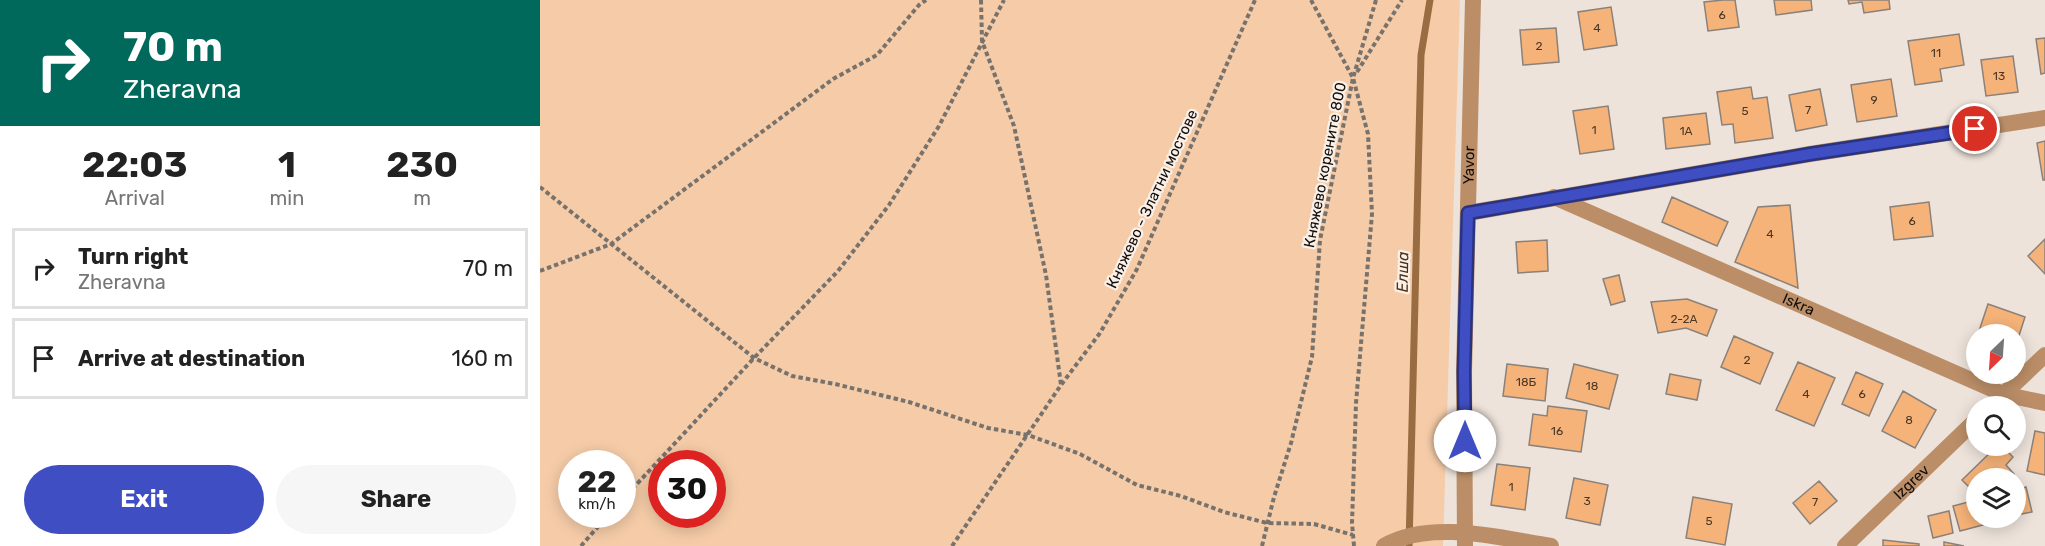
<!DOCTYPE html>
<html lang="en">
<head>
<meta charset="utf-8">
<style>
	body { margin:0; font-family:Rubik,sans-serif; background:#f6f6f6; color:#222; height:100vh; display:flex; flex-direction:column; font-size:22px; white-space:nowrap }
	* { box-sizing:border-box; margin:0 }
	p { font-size:20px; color:#767676 }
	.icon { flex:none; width:33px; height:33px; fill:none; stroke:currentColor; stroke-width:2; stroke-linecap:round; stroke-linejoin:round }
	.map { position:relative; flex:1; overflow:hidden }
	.panel { display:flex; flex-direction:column; background:#fff; width:540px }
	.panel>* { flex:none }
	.banner { background:#00695c; color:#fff; overflow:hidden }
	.needle { width:39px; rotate:205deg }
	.controls { position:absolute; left:1426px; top:324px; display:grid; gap:12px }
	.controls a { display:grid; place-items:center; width:60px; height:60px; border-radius:50%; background:#fff; box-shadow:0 3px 15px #0003; font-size:30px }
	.speed { position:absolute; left:18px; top:450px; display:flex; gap:12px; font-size:30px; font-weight:700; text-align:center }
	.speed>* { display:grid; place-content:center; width:78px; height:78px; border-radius:50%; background:#fff; box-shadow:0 3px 15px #0003; line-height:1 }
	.speed small { font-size:15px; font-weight:400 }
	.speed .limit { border:9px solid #d22; background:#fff; color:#111 }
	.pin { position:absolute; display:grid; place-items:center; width:51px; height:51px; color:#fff; margin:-26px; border:3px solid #fff; border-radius:50%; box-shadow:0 2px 6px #0007 }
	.me { position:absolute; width:66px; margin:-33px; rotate:0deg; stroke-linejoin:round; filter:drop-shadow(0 0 4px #0008) }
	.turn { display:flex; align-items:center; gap:21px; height:126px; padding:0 24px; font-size:27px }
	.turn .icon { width:78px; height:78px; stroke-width:2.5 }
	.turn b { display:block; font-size:42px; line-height:51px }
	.eta { display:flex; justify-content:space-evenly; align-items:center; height:102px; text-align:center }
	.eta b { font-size:36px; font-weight:700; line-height:42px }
	.action { display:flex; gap:12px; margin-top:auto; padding:12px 24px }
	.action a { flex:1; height:69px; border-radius:36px; background:#3f4fc3; color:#fff; font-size:24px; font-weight:700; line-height:69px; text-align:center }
	.action a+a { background:#f6f6f6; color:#222 }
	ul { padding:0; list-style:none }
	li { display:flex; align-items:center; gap:18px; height:81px; margin:0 12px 9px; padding:0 12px; border:3px solid #e0e0e0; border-radius:0px }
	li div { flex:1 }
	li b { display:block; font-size:22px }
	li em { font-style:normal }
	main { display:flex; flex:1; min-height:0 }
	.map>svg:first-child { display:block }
	.green { fill:#f6cca8; fill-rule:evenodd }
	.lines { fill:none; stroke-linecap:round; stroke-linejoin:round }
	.stream { stroke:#9a6c42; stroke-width:7 }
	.building { fill:#f6b379; stroke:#8a817a; stroke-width:1.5 }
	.path { stroke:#78726d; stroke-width:4; stroke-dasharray:4.5 3; stroke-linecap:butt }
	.minor { stroke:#bb8e68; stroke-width:16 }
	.route-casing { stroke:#29337f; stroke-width:15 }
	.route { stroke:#3f4fc3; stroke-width:10 }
	.labels { text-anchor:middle; stroke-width:4.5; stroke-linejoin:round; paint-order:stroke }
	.number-label { font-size:12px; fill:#4a3726 }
	.street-label { font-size:15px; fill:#110e0b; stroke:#faf0e8 }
	.water-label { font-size:16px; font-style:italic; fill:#4d3218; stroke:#faf0e8 }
</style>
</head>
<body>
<main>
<section class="panel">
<div class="banner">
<div class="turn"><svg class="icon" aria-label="right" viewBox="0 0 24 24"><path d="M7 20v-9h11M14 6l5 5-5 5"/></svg><div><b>70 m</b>Zheravna</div></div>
</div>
<div class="eta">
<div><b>22:03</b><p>Arrival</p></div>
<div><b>1</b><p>min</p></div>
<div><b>230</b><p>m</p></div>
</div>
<ul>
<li><svg class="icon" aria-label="right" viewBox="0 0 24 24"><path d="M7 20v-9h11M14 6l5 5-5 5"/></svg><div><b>Turn right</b><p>Zheravna</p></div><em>70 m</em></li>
<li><svg class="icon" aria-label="arrive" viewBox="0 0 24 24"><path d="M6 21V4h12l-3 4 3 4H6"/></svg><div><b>Arrive at destination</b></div><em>160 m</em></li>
</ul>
<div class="action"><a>Exit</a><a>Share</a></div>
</section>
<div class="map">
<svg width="1505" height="546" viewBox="0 0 1505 546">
	<rect width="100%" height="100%" fill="#ede3db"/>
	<path class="green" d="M0 0H920L903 546H0ZM32 464H82V514H32ZM122 464H172V514H122Z"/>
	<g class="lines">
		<path class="stream" d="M869 546 881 55 890 0"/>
	</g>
	<path class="building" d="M1183 0H1195L1199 27 1168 31 1164 2Z
		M1234 0H1271L1272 10 1236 15Z
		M1308 0H1349L1350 9 1324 13 1322 2 1309 4Z
		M1071 7 1077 45 1044 50 1038 12Z
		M1016 28 1019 62 983 65 980 30Z
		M1419 34 1424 65 1400 69 1402 81 1375 85 1368 41Z
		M1505 38V73L1501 74 1496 39Z
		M1473 56 1478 92 1446 96 1441 60Z
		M1351 79 1357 116 1317 122 1311 85Z
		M1211 87 1213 99 1227 97 1233 138 1195 143 1193 124 1182 125 1177 92Z
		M1280 89 1287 125 1256 131 1249 95Z
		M1068 106 1074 149 1040 154 1033 111Z
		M1166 113 1170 144 1126 149 1123 118Z
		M1505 141V180H1503L1497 143Z
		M1132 197 1188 222 1177 246 1122 222Z
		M1389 202 1393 236 1354 240 1350 207Z
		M1250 205 1258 288 1195 262 1218 207Z
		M1505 239V274L1488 256Z
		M1007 240 1008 271 978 273 976 242Z
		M1079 275 1085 301 1071 305 1063 279Z
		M1147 299 1177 310 1167 336 1146 328 1118 333 1111 302Z
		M1448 304 1485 317 1476 345V334H1438Z
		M1194 336 1233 353 1220 384 1181 367Z
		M1437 336V357L1431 355Z
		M1258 362 1295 378 1274 426 1236 410Z
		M967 364 1008 369 1005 401 963 396Z
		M1034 364 1078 375 1069 409 1026 398Z
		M1316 372 1343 384 1329 416 1302 404Z
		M1130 374 1161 380 1157 400 1126 394Z
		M1363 391 1396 410 1375 448 1342 431Z
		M1008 406 1047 411 1041 452 989 445 993 414 1007 416Z
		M1495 431 1505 433V475L1487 471Z
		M1457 446H1462L1473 457 1466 465 1474 474 1470 478H1437V495L1422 480Z
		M957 464 990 468 985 510 951 505Z
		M1034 478 1068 485 1060 525 1026 518Z
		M1279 481 1297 501 1270 524 1253 503Z
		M1486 487 1492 512 1476 515V490Z
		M1153 497 1192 504 1185 545 1146 538Z
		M1436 500 1437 518H1441L1443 525 1420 531 1413 506Z
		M1409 511 1413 533 1393 538 1388 516Z
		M1343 540 1379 544V546H1343Z
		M1404 542 1424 546H1404Z"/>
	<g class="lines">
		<path class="path" d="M441 0 442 41 474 126 506 275 521 385
			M771 0 813 78 828 134 832 214 816 403 812 523 814 546
			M817 72 862 0
			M0 187 214 358 252 376 295 384 369 402 448 428 488 435 540 454 597 485 641 496 684 512 727 523 774 524 813 535
			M0 271 71 244 293 79 337 55 379 5 386 0
			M82 500 214 358 298 271 349 205 399 126 464 0
			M41 546 69 514
			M412 546 521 385 560 333 597 269 715 0
			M722 546 734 497 751 443 772 357 780 240 813 78 836 0"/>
		<g class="minor">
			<path id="s1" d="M1014 197 1463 394 1505 403"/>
			<path d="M928 213 1270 154 1505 118"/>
			<path d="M1451 406 1505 355"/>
			<path d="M844 546C891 519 960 538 1011 546"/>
			<path id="s2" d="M925 546 924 372 933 0"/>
			<path id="s3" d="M1305 546 1437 419"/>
		</g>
	</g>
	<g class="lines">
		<defs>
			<path id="route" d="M925 441 924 372 928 213 1270 154 1435 129"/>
		</defs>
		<use href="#route" class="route-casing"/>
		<use href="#route" class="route"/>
	</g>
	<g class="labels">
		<g class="number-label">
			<text x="1182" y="19">6</text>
			<text x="1057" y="32">4</text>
			<text x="999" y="50">2</text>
			<text x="1396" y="57">11</text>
			<text x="1459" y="80">13</text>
			<text x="1334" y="104">9</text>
			<text x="1268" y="114">7</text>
			<text x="1205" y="115">5</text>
			<text x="1054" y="134">1</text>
			<text x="1146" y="135">1А</text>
			<text x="1372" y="225">6</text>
			<text x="1230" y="238">4</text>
			<text x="1144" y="323">2-2А</text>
			<text x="1207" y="364">2</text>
			<text x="986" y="386">18Б</text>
			<text x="1052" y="390">18</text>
			<text x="1266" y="398">4</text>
			<text x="1322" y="398">6</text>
			<text x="1369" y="424">8</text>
			<text x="1017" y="435">16</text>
			<text x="971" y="491">1</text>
			<text x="1047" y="505">3</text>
			<text x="1275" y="506">7</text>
			<text x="1169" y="525">5</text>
		</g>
		<g class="street-label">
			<text transform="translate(785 165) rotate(-79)" y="5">Княжево корените 800</text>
			<text dy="5" stroke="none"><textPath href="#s2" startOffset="381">Yavor</textPath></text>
			<text transform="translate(612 199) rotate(-65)" y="5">Княжево - Златни мостове</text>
			<text dy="5" stroke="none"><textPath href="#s1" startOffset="267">Iskra</textPath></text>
			<text dy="5" stroke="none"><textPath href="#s3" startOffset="92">Izgrev</textPath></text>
		</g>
		<g class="water-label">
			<text transform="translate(862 272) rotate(-89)" y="6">Елша</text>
		</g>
	</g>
</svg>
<div class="controls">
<a><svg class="needle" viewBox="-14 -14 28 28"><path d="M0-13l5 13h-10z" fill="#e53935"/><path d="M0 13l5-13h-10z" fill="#767676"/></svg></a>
<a><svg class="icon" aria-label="search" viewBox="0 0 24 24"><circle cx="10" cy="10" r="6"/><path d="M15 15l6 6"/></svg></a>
<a><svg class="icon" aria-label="layers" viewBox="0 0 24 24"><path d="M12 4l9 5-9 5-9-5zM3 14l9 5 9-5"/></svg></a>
</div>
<div class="speed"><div>22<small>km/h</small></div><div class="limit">30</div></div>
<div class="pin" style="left:1435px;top:129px;background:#d93025"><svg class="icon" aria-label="arrive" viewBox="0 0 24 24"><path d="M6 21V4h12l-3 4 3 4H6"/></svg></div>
<svg class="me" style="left:925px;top:441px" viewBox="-20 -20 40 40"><circle r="19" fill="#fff"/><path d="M0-13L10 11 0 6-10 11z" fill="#3f4fc3"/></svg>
</div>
</main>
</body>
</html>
